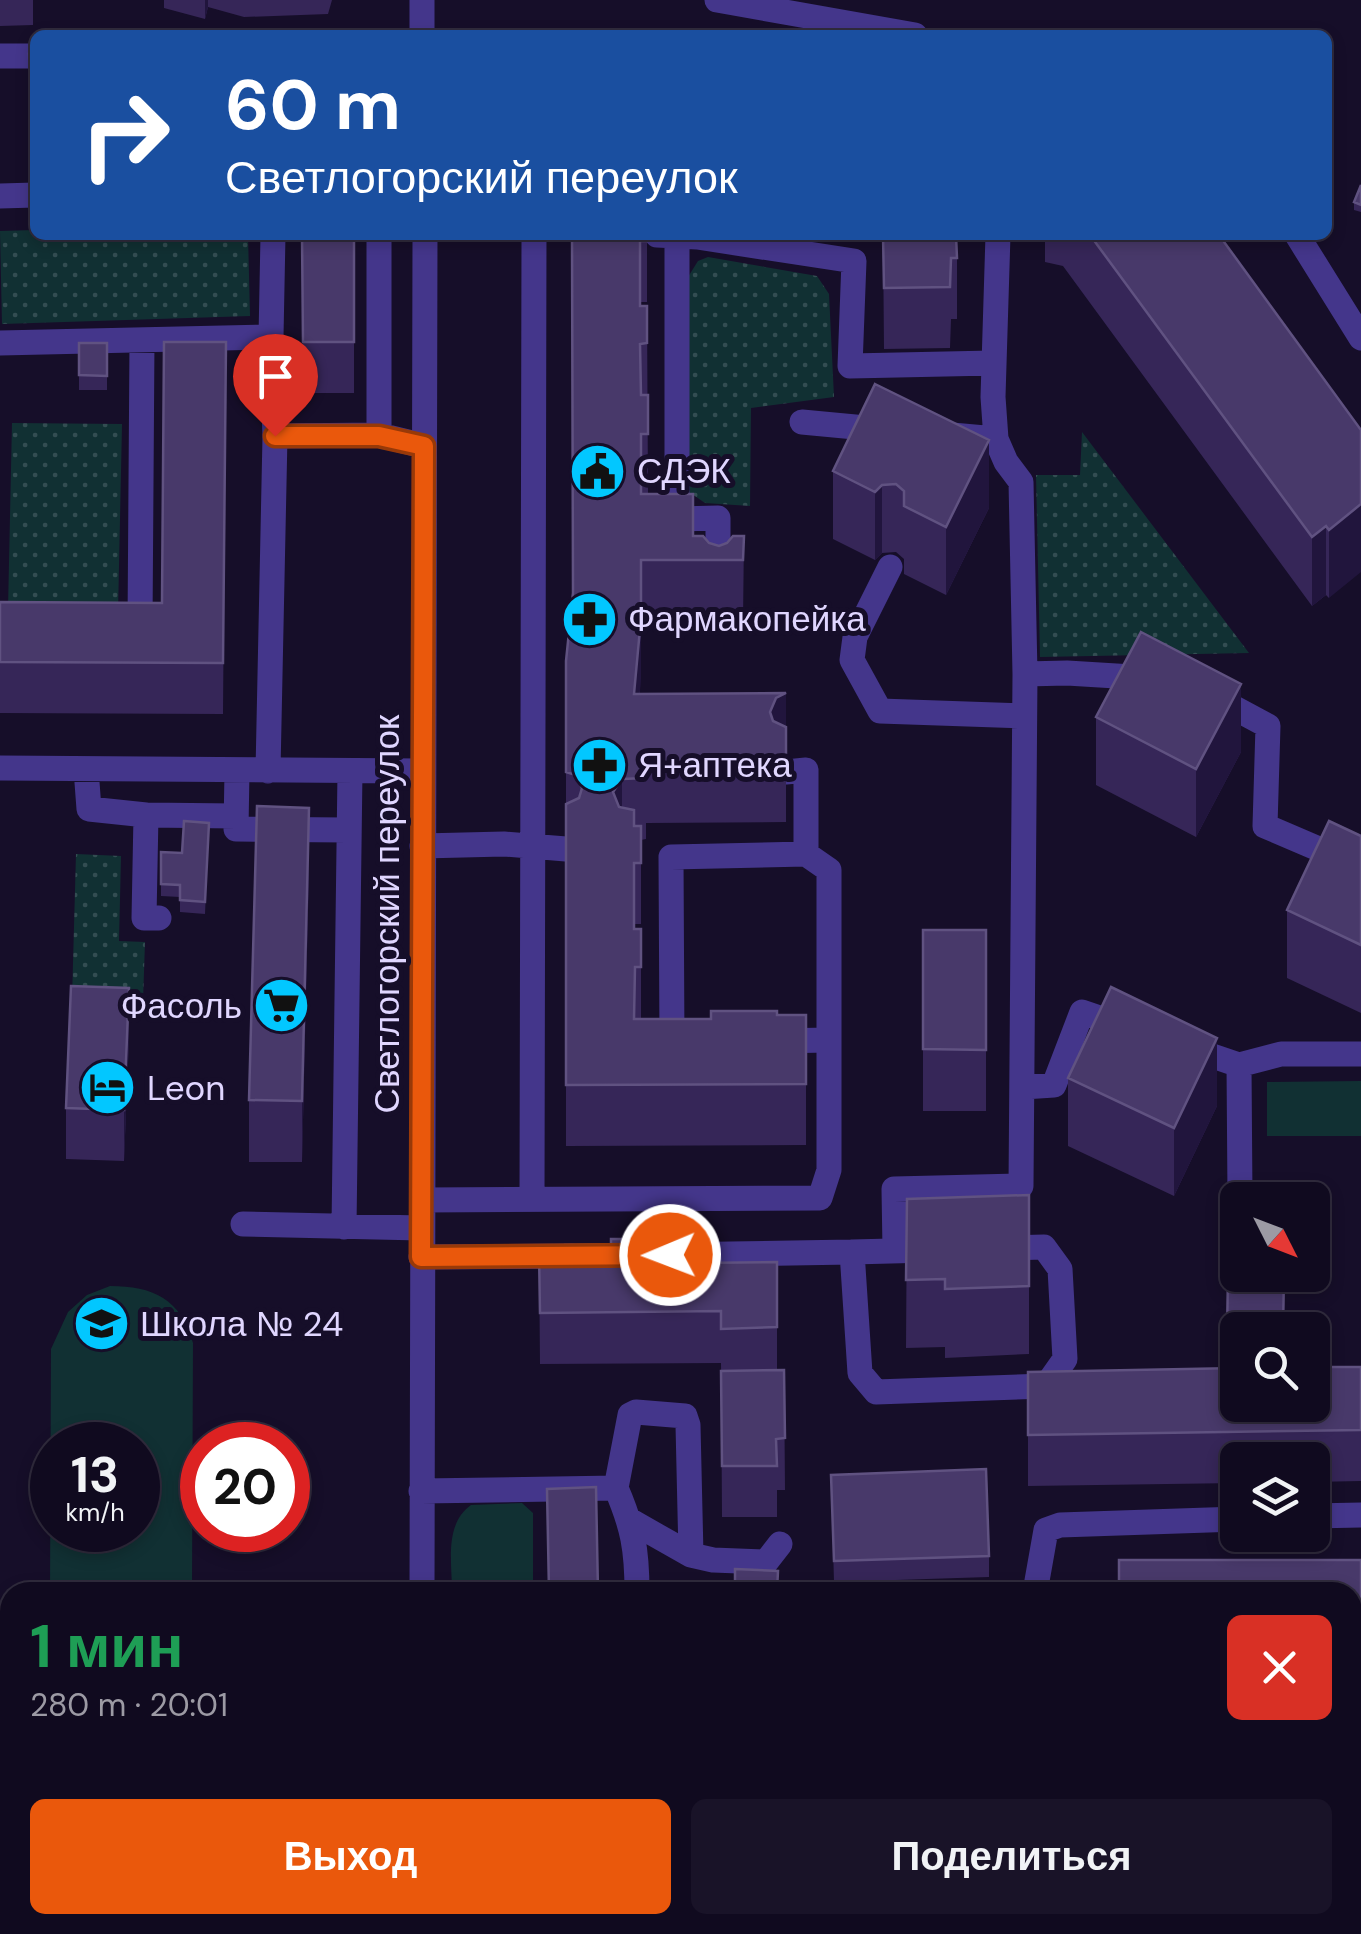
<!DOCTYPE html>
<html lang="ru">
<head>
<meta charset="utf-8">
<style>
	body { margin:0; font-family:"DM Sans",sans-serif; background:#191328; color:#f1f3f6; height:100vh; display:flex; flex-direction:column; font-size:38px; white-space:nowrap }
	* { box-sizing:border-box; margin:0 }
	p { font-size:32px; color:#9c9aa4 }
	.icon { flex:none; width:55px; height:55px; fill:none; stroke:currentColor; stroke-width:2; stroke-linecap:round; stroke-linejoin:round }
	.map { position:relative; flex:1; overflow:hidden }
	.side { position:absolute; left:0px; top:1582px; width:1362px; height:352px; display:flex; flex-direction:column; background:#100a1f; border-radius:30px 30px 0 0; box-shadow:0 5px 15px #0003,0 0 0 2px #302b3d }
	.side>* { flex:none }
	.banner { position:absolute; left:30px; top:30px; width:1302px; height:210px; border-radius:15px; box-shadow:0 5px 15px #0003,0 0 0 2px #302b3d; background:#1a4fa0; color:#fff; overflow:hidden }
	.needle { width:65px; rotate:132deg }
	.buttons { position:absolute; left:1220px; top:1182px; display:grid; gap:20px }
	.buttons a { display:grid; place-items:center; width:110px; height:110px; border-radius:15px; background:#100a1f; box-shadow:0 5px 15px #0003,0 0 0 2px #302b3d; font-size:50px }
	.speed { position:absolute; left:30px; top:1422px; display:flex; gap:20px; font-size:50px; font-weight:700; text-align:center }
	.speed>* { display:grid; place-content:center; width:130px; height:130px; border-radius:50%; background:#100a1f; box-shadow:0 5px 15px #0003,0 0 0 2px #302b3d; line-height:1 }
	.speed small { font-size:25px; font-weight:400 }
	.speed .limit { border:15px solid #d22; background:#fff; color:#111 }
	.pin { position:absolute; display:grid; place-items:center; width:85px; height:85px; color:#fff; margin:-102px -42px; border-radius:50% 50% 50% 0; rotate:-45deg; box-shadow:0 0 10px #0007 }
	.pin .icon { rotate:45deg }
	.me { position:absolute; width:110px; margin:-55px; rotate:269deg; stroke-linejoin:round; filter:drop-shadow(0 0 8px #0008) }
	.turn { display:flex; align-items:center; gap:35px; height:210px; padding:0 30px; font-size:45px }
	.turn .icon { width:130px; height:130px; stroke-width:2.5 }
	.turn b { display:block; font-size:70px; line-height:85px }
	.round { display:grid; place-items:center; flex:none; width:105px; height:105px; border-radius:15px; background:#191328 }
	.head { display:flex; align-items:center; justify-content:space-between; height:170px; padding:0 30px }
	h1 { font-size:60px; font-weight:700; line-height:75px; color:#1e9e55 }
	.button { display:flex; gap:20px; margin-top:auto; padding:20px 30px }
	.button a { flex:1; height:115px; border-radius:15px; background:#ea580c; color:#fff; font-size:40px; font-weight:700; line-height:115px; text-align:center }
	.button a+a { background:#191328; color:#f1f3f6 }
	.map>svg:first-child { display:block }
	.grass { fill:#113033; fill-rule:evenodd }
	.park { fill:url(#park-dots) }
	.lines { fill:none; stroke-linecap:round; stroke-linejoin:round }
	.minor { stroke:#44368b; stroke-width:25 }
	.wall { fill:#362658 }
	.shaded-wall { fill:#21153d }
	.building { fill:#48396a; stroke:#605281; stroke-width:2.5 }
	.route-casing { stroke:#983908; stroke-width:25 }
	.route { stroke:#ea580c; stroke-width:18 }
	.labels { text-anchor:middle; stroke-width:10; stroke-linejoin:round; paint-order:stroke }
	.poi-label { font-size:35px; fill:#e0d6ff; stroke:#160e29; text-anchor:start }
	.street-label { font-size:35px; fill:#e0d6ff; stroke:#160e29 }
</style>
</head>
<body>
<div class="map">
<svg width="1361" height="1934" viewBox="0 0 1361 1934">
	<defs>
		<pattern id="park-dots" width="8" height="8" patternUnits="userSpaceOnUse" patternTransform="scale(2.5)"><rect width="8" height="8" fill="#113033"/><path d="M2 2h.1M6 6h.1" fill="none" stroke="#334d52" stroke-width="1.8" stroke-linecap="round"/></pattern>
	</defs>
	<rect width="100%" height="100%" fill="#160e29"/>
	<path class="grass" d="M1361 1081V1136H1267V1082Z
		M110 1286C153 1286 181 1299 193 1343L192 1592H50L51 1349 68 1312 87 1295ZM52 1445H138V1530H52Z
		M522 1503 533 1513V1592H452C452 1563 444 1524 471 1505Z
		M456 1925H533V1934H451Z"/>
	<path class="park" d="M35 230V235H248L250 316 2 324 0 231Z
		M708 257 817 276 829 294 834 397 751 408 750 506 705 503 689 492 688 277 698 261Z
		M12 423 122 424 118 613 8 611Z
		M1082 432 1249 653 1040 657 1036 475H1080Z
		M76 854 121 856 119 941 145 942 143 1001 72 1000Z"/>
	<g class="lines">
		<path class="minor" d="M717 0 915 35
			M422 35V0
			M0 56H35
			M0 196 35 195
			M379 235V435
			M657 235 697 237 854 261 850 366 993 363
			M1297 235 1361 338
			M677 237V519L718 518V576
			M0 343 271 337
			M802 422 887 430
			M952 435 996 439 1006 462 1021 482 1025 674 1067 673 1149 678
			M275 436 379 435 424 446
			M996 439 993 397 998 235
			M890 567 855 637 852 660 880 711 1024 716
			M130 627 140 626 142 340
			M1214 697 1268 726 1265 826 1361 867
			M0 768 422 771
			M86 769 89 809 146 815 144 918H159
			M237 771 236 829 348 830
			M268 771 275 436 271 337 273 235
			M786 772 806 770V854
			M146 815 236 816
			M422 846 504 844 566 849
			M774 1041 829 1040
			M1186 1047 1239 1065 1281 1054H1361
			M1239 1065 1240 1198
			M1023 1087 1054 1085 1082 1012 1129 1028
			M532 1198 534 235
			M422 1200 820 1198 829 1170V870L806 854 671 857 672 1043H679
			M243 1224 421 1228
			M344 1227 350 771
			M1044 1247 1060 1269 1065 1359 1046 1386 876 1392 860 1373 852 1252Z
			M895 1250 894 1189 1021 1186 1025 674
			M662 1255 852 1252
			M421 1257 572 1256
			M616 1488 630 1415 636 1412 685 1416 688 1425 691 1555
			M421 1491 616 1488C633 1527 637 1550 637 1592
			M1312 1516 1361 1515
			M631 1521 691 1555 713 1560 766 1562 780 1544
			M422 1592 425 235
			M1035 1592 1046 1530 1060 1525 1238 1519
			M271 1925V1934
			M424 1925V1934
			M696 1925V1934
			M920 1925V1934
			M1049 1925V1934
			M353 1934V1925
			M634 1934V1925"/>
	</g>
	<path class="wall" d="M0 0H33V25L0 26Z
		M164 0H332L328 14 244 17 208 7 205 19 164 8Z
		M29 54H35V158H31Z
		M1361 185V212L1354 210V202Z
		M302 235H354V393H303Z
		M572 235H647V302H640V306H647L648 494 693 536 709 543 719 546 744 536 743 621H641L640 694 786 693V822L646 823V839L641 840V924H634V929H641V1019H711L806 1015V1145L566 1146V661L572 594Z
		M883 235H963V241H957V319H951L950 348 884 349Z
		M1045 235H1219L1361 430 1329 598 1326 595 1312 606 1063 266 1045 262Z
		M226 342 223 714 0 713V602L162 603Z
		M79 343H107V390H79Z
		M875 384 989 508 946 595 904 574V559L896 552 882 553 875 560 833 539V471Z
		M1096 717 1241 752 1196 837 1096 785Z
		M209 823 205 914 180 912V897L161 896V852L182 853Z
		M1361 836V1013L1287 978V910Z
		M309 869 302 1162H249V1100Z
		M923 930H986V1111H923Z
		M129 1039 124 1161 66 1159V1108Z
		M1068 1078 1217 1106 1174 1196 1068 1146Z
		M1029 1195V1354L945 1358V1347L906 1348 907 1199Z
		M1229 1219 1238 1330V1340H1227Z
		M650 1245 693 1263 777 1262V1370H784L785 1490H777V1517H722L721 1363 540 1364 539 1252H565Z
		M1361 1367V1481L1312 1482V1460H1238V1483L1028 1486V1372Z
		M831 1475 989 1556V1577L834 1582Z
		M1361 1560V1613L1352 1614V1592L1292 1561Z
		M1352 1651 1361 1652V1720H1352Z
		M0 1661H10V1717H0Z
		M1352 1765H1361V1835L1352 1834Z
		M10 1814V1917L0 1918V1815Z
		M731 1925H801V1934H732Z
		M956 1925H1009V1934H956Z"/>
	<path class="shaded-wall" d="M205 0H208V7L205 19Z
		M989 440V508L946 595V527Z
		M882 485V553L875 560V492Z
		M1361 504V572L1329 598V530Z
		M1326 526V595L1312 606V537Z
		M641 618V679L634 755V694Z
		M1241 684V752L1196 837V769Z
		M786 693V822V761L770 712 776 698Z
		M622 779V840L613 792Z
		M309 808V869L302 1162V1101Z
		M129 988V1039L124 1161V1110Z
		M1217 1038V1106L1174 1196V1128Z"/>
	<path class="building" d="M29 54H35V107H31Z
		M1361 185V205L1354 202Z
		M302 235H354V342H303Z
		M572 235H647V241H640V306H647V343L640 344 641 395H648V434H641V494H693V536H703L709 543 719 546 727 543 733 536H744L743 560H641V618L634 694 786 693 776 698 770 712 773 721 786 727V761L646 762V778L622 779 613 792 619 807 634 810V826H641V863H634V929H641V967H635L634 1019H711V1011H777V1015H806V1084L566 1085V804L579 798 582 788 576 775 566 772V661L573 593Z
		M883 235H956L957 258H951L950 287 884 288Z
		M1090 235H1219L1361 430V504L1329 530 1326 526 1312 537Z
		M164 342H226L223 663 0 662V602L162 603Z
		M79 343H107V376L79 375Z
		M875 384 989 440 946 527 904 506V491L896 484 882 485 875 492 833 471Z
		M1141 632 1241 684 1196 769 1096 717Z
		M257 806 309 808 302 1101 249 1100Z
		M184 821 209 823 205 902 180 900V885L161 884V852L182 853Z
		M1329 821 1361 836V945L1287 910Z
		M923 930H986V1050L923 1049Z
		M71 986 129 988 124 1110 66 1108Z
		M1111 987 1217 1038 1174 1128 1068 1078Z
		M1029 1195V1286L945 1289V1279L906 1280 907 1199Z
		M1229 1219H1238V1275H1284L1283 1330H1238V1333H1227Z
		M611 1239H650V1245H693V1263L777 1262V1327L721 1329V1311L540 1313 539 1252H565V1245L611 1244Z
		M1312 1367H1361V1430L1028 1435V1372L1238 1368V1405H1312Z
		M784 1370 785 1438 776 1439 777 1466H722L721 1371Z
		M986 1469 989 1556 834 1561 831 1475Z
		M596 1487 598 1592H549L547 1489Z
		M1119 1560H1361V1606H1352V1592H1119Z
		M735 1569 778 1571 777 1592H735Z
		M1352 1651 1361 1652V1713H1352Z
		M0 1661H10V1703H0Z
		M1352 1765H1361V1827H1352Z
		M10 1814V1866H0V1815Z
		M1352 1872H1361V1934H1112V1925H1352Z
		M173 1925H227V1934H173Z
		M554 1925H603L604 1934H555Z"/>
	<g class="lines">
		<defs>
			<path id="route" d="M275 436H379L424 446 421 1257 670 1255"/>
		</defs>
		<use href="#route" class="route-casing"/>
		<use href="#route" class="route"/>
	</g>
	<defs>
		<symbol id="civic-disc" viewBox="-11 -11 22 22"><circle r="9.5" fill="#02c7ff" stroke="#160e29"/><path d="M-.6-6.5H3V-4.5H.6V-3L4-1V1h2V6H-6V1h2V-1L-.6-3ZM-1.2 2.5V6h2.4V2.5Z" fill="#111"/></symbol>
		<symbol id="pharmacy-disc" viewBox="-11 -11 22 22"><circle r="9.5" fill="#02c7ff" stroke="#160e29"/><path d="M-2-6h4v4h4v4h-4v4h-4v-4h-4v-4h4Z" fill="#111"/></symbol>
		<symbol id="supermarket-disc" viewBox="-11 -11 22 22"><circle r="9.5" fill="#02c7ff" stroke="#160e29"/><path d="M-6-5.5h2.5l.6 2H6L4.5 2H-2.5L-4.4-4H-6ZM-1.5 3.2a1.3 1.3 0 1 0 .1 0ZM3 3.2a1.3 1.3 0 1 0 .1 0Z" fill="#111"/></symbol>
		<symbol id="hotel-disc" viewBox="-11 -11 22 22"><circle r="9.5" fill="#02c7ff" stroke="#160e29"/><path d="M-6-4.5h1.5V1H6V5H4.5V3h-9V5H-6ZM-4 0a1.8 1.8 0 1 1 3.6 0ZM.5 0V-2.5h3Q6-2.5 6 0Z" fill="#111"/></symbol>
		<symbol id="school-disc" viewBox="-11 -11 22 22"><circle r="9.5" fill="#02c7ff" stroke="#160e29"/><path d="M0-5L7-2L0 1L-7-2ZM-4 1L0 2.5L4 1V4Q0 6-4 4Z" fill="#111"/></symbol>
	</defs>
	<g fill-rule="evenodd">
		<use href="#civic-disc" x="566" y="440" width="63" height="63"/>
		<use href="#pharmacy-disc" x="558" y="588" width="63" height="63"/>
		<use href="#pharmacy-disc" x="568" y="734" width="63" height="63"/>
		<use href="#supermarket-disc" x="250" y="974" width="63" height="63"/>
		<use href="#hotel-disc" x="76" y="1056" width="63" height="63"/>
		<use href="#school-disc" x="70" y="1292" width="63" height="63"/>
	</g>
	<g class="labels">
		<g class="poi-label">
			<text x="637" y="483">СДЭК</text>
			<text x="628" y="631">Фармакопейка</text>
			<text x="638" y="777">Я+аптека</text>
			<text x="242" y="1018" text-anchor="end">Фасоль</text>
			<text x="147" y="1100">Leon</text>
			<text x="140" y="1336">Школа № 24</text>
		</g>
		<g class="street-label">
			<text transform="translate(387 914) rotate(-90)" y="12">Светлогорский переулок</text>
		</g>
	</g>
</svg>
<div class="buttons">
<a><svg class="needle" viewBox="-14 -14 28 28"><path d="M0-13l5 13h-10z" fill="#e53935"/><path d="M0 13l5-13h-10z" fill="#9c9aa4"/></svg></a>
<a><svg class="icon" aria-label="search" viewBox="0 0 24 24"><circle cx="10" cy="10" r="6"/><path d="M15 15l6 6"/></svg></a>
<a><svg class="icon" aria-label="layers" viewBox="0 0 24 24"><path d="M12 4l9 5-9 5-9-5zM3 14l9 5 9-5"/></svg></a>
</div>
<div class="speed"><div>13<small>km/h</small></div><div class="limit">20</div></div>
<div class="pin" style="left:275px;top:436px;background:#d93025"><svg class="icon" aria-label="arrive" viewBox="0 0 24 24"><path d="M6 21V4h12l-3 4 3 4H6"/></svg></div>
<svg class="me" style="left:670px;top:1255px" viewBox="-20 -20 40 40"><circle r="17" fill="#ea580c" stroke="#fff" stroke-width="3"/><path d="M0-11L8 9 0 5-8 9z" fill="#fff"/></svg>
<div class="banner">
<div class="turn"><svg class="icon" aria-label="right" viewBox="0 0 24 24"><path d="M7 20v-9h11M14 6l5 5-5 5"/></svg><div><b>60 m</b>Светлогорский переулок</div></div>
</div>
<section class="side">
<div class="head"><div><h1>1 мин</h1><p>280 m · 20:01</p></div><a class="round" style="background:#d93025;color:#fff"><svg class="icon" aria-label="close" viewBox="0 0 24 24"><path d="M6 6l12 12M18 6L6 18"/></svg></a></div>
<div class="button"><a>Выход</a><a>Поделиться</a></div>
</section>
</div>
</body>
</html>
